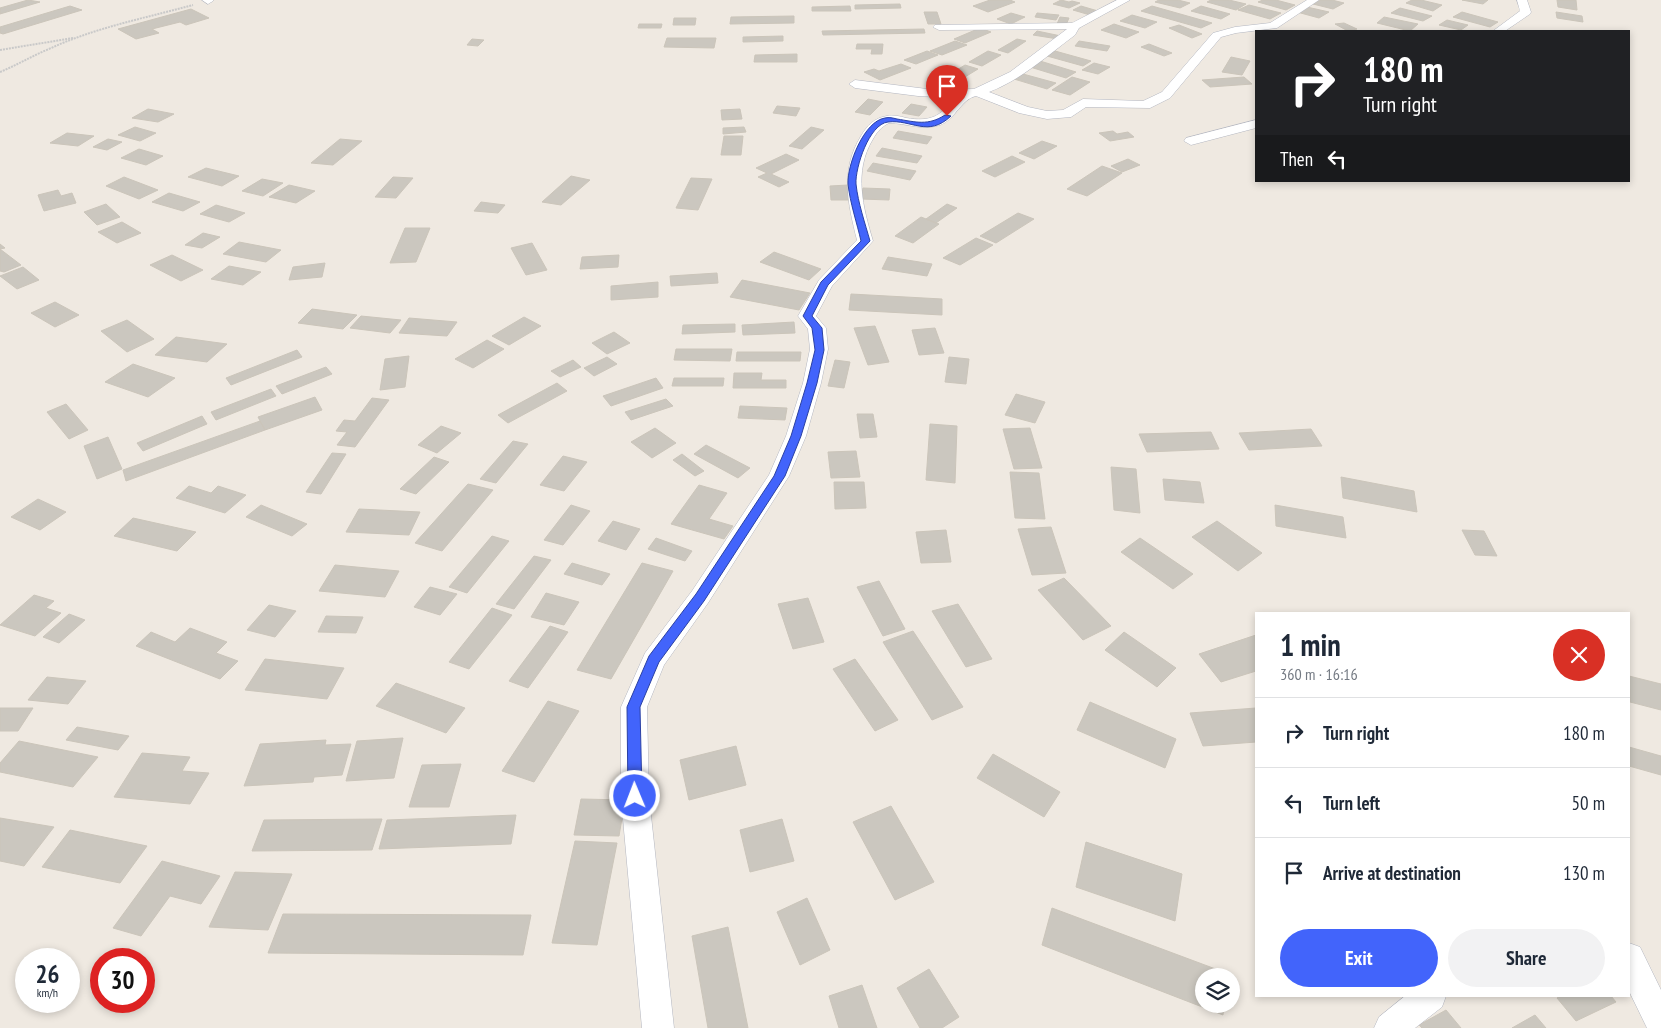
<!DOCTYPE html>
<html lang="en">
<head>
<meta charset="utf-8">
<style>
	body { margin:0; font-family:"PT Sans Narrow",sans-serif; background:#f2f2f3; color:#1f2937; height:100vh; display:flex; flex-direction:column; font-size:19px; white-space:nowrap }
	* { box-sizing:border-box; margin:0 }
	p { font-size:16px; color:#747a83 }
	.icon { flex:none; width:28px; height:28px; fill:none; stroke:currentColor; stroke-width:2; stroke-linecap:round; stroke-linejoin:round }
	.map { position:relative; flex:1; overflow:hidden }
	.details { position:absolute; left:1255px; top:612px; width:375px; height:385px; display:flex; flex-direction:column; background:#fff; border-radius:0px; box-shadow:0 2px 8px #0003 }
	.details>* { flex:none }
	.hud { position:absolute; left:1255px; top:30px; width:375px; height:152px; border-radius:0px; box-shadow:0 2px 8px #0003; background:#202124; color:#fff; overflow:hidden }
	.tools { position:absolute; left:1195px; top:968px; display:grid; gap:10px }
	.tools a { display:grid; place-items:center; width:45px; height:45px; border-radius:50%; background:#fff; box-shadow:0 2px 8px #0003; font-size:25px }
	.speed { position:absolute; left:15px; top:948px; display:flex; gap:10px; font-size:25px; font-weight:700; text-align:center }
	.speed>* { display:grid; place-content:center; width:65px; height:65px; border-radius:50%; background:#fff; box-shadow:0 2px 8px #0003; line-height:1 }
	.speed small { font-size:12px; font-weight:400 }
	.speed .limit { border:8px solid #d22; background:#fff; color:#111 }
	.pin { position:absolute; display:grid; place-items:center; width:42px; height:42px; color:#fff; margin:-51px -21px; border-radius:50% 50% 50% 0; rotate:-45deg; box-shadow:0 0 5px #0007 }
	.pin .icon { rotate:45deg }
	.me { position:absolute; width:55px; margin:-28px; rotate:359deg; stroke-linejoin:round; filter:drop-shadow(0 0 4px #0008) }
	.turn { display:flex; align-items:center; gap:18px; height:105px; padding:0 25px; font-size:22px }
	.turn .icon { width:65px; height:65px; stroke-width:2.5 }
	.turn b { display:block; font-size:35px; line-height:42px }
	.then { display:flex; align-items:center; height:48px; padding:0 25px; background:#0003; gap:10px; font-size:19px }
	.round { display:grid; place-items:center; flex:none; width:52px; height:52px; border-radius:26px; background:#f2f2f3 }
	.head { display:flex; align-items:center; justify-content:space-between; height:85px; padding:0 25px }
	h1 { font-size:30px; font-weight:700; line-height:38px }
	.cta { display:flex; gap:10px; margin-top:auto; padding:10px 25px }
	.cta a { flex:1; height:58px; border-radius:30px; background:#4264fb; color:#fff; font-size:20px; font-weight:700; line-height:58px; text-align:center }
	.cta a+a { background:#f2f2f3; color:#1f2937 }
	ul { padding:0; list-style:none }
	li { display:flex; align-items:center; gap:15px; height:70px; padding:0 25px; border-top:1px solid #e0e1e3 }
	li div { flex:1 }
	li b { display:block; font-size:19px }
	li em { font-style:normal }
	.map>svg:first-child { display:block }
	.building { fill:#cbc7bf; stroke:#cbc5ba }
	.lines { fill:none; stroke-linecap:round; stroke-linejoin:round }
	.minor-casing { stroke:#b4b7c1; stroke-width:1 }
	.path { stroke:#c9c9c9; stroke-width:2; stroke-dasharray:2 1; stroke-linecap:butt }
	.minor { fill:#fff; fill-rule:evenodd }
	.route { fill:#4264fb; stroke:#2b41a3 }
</style>
</head>
<body>
<div class="map">
<svg width="1661" height="1028" viewBox="0 0 1661 1028">
	<rect width="100%" height="100%" fill="#efe9e1"/>
	<path class="building" d="M28 0 40 2 0 14V8Z
		M990 0H1010L1015 2 988 12 973 6Z
		M1061 0 1069 2 1072 1 1080 3 1069 8 1053 4Z
		M1159 0H1178L1190 3 1180 8 1155 2Z
		M1211 0H1229L1246 4 1236 10 1207 2Z
		M1263 0H1276L1295 5 1286 10 1258 2Z
		M1320 0H1332L1344 3 1333 9 1313 4Z
		M1412 0H1421L1442 5 1433 11 1406 3Z
		M1462 0H1488L1483 4Z
		M1557 0H1576L1577 10 1558 7Z
		M900 4 901 8 855 9V5Z
		M1249 5 1281 13 1270 19 1238 10Z
		M70 6 82 10 3 34 0 33V27Z
		M850 6 851 11H812V7Z
		M1081 6 1098 11 1090 15 1073 10Z
		M1152 6 1212 23 1201 28 1141 11Z
		M1201 6 1230 14 1221 19 1191 11Z
		M1307 7 1329 12 1319 18 1297 12Z
		M1400 8 1432 16 1423 21 1391 13Z
		M191 9 209 18 186 25 180 22 152 29 159 33 136 39 118 29Z
		M924 12H937L941 24H928Z
		M1462 12 1498 22 1490 27 1453 17Z
		M1556 12 1582 16 1583 22 1557 18Z
		M1011 13 1025 17 1011 24 997 19Z
		M1037 13 1059 15 1056 20 1035 17Z
		M1132 15 1157 22 1145 28 1120 21Z
		M794 16V23L730 24 731 17Z
		M1060 17 1069 18 1066 25 1057 24Z
		M1384 17 1418 24 1410 31 1377 23Z
		M674 18H696L695 25H673Z
		M1447 20 1468 25 1461 30 1439 25Z
		M1344 23 1357 29 1348 31 1335 24Z
		M639 24H662L661 28H638Z
		M1114 24 1139 32 1126 38 1101 30Z
		M1179 25 1202 34 1192 38 1169 28Z
		M980 28 991 32 965 43 954 39Z
		M924 29 925 33 823 35 822 31Z
		M1037 31 1061 36 1058 39 1033 35Z
		M783 36V41L743 42V37Z
		M667 38H716L714 48 664 47Z
		M472 39 484 40 478 46 467 45Z
		M1017 39 1026 41 1008 53 998 50Z
		M955 41 967 45 942 55 930 51Z
		M1079 41 1110 46 1107 51 1075 46Z
		M857 44H883L882 54H871L872 49H856Z
		M1149 44 1172 53 1164 56 1141 47Z
		M927 51 938 55 916 64 904 60Z
		M988 51 1001 55 982 66 969 62Z
		M1055 51 1091 61 1083 66 1047 56Z
		M797 54V62H754L755 55Z
		M1231 57 1250 61 1242 75 1222 72Z
		M1040 61 1076 72 1066 78 1030 67Z
		M1094 63 1110 67 1098 74 1082 70Z
		M901 64 911 68 880 80 864 72 874 69 879 71Z
		M965 65 978 69 960 80 947 76Z
		M1023 74 1056 83 1047 89 1014 79Z
		M1072 77 1090 82 1070 95 1052 90Z
		M1244 77 1252 84 1210 87 1202 80Z
		M868 99 883 102 870 115 855 112Z
		M911 104 927 107 919 116 902 113Z
		M777 106 800 108 796 116 773 113Z
		M148 109 174 114 158 122 132 118Z
		M740 109 742 119 722 120 721 110Z
		M135 127 156 133 140 141 118 135Z
		M744 127 746 132 723 134V128Z
		M811 127 824 130 802 149 789 146Z
		M898 131 932 137 927 144 893 138Z
		M1113 131 1117 134 1128 132 1134 137 1110 141 1099 133Z
		M67 133 94 136 78 146 50 143Z
		M724 136H743L741 155H721Z
		M108 139 122 142 107 150 93 147Z
		M340 139 362 141 333 165 311 163Z
		M1042 141 1057 146 1034 159 1019 153Z
		M882 148 922 156 917 163 876 156Z
		M139 149 163 156 146 165 121 158Z
		M786 154 799 160 771 174 789 182 779 187 758 177 767 173 756 168Z
		M1012 156 1025 162 995 177 982 171Z
		M1128 159 1140 165 1122 172 1111 166Z
		M873 163 916 171 910 180 867 171Z
		M1102 166 1122 173 1087 196 1067 189Z
		M206 168 239 176 222 186 188 177Z
		M571 176 590 180 561 205 542 202Z
		M124 177 158 190 139 199 106 186Z
		M393 177 413 178 396 198 375 197Z
		M691 178 712 179 698 210 676 208Z
		M262 179 283 183 263 196 242 191Z
		M289 185 315 191 296 203 269 197Z
		M848 185 849 200H831L830 186Z
		M863 188 890 189 889 200 861 199Z
		M58 190 61 196 72 193 76 203 44 211 38 195Z
		M169 193 200 202 183 211 152 202Z
		M481 202 505 205 498 213 474 211Z
		M106 204 120 217 97 225 84 212Z
		M947 204 957 208 936 223 926 219Z
		M216 205 245 213 229 222 200 214Z
		M1018 213 1034 219 996 243 980 236Z
		M921 217 939 224 913 243 895 236Z
		M122 222 141 233 117 243 98 232Z
		M405 228H430L416 262 390 263Z
		M203 233 220 237 202 248 185 245Z
		M976 238 993 245 960 265 943 258Z
		M239 242 281 250 266 262 223 254Z
		M532 243 547 270 526 275 511 248Z
		M0 244 5 248 0 249 21 265 4 272 0 271Z
		M774 252 821 269 809 280 760 262Z
		M172 255 203 270 181 281 150 265Z
		M619 255 618 267 580 269 582 257Z
		M888 257 932 264 927 276 882 269Z
		M325 263 322 277 289 280 293 267Z
		M229 266 261 272 243 285 211 279Z
		M23 267 39 280 17 289 0 276Z
		M717 273 718 283 671 286 670 276Z
		M742 280 810 293 799 310 730 297Z
		M658 282V297L611 300V286Z
		M851 294 942 299V315L849 310Z
		M55 302 79 315 55 327 31 313Z
		M312 309 357 315 343 329 298 323Z
		M361 316 401 320 390 333 350 328Z
		M524 317 541 326 509 345 492 336Z
		M409 318 457 322 447 336 399 333Z
		M127 320 154 339 127 352 101 331Z
		M794 322 795 333 743 335 742 325Z
		M735 324V332L682 334 683 325Z
		M875 326 889 362 868 365 854 328Z
		M935 328 944 353 919 355 912 330Z
		M614 332 630 343 607 354 592 343Z
		M176 337 227 344 207 362 155 355Z
		M487 340 504 349 473 368 455 359Z
		M676 349H732L730 361 674 360Z
		M297 350 302 357 231 385 226 378Z
		M737 352H801L800 361H736Z
		M409 356 405 387 380 390 385 359Z
		M607 357 617 364 594 376 584 368Z
		M949 357 969 359 966 384 945 382Z
		M573 360 581 367 560 377 551 371Z
		M835 360 850 362 844 388 828 386Z
		M133 364 175 378 148 397 105 382Z
		M326 367 332 374 282 394 276 386Z
		M734 373H762L761 380H786V388H733Z
		M656 378 663 388 611 406 603 396Z
		M674 378H724L723 386H672Z
		M557 383 567 391 508 423 498 415Z
		M271 389 276 396 216 420 211 412Z
		M1016 394 1045 402 1035 423 1005 415Z
		M315 397 322 410 265 430 258 417Z
		M372 398 389 400 355 447 337 445 347 432 336 431 344 420 355 421Z
		M666 399 673 406 631 420 625 412Z
		M66 404 88 430 69 439 47 412Z
		M740 406 787 408 785 420 738 418Z
		M857 414H873L877 437 860 438Z
		M202 416 207 424 143 451 137 443Z
		M260 421 265 430 126 481 123 470Z
		M930 424 957 426 955 483 926 480Z
		M441 426 461 433 437 453 418 445Z
		M655 428 676 443 652 458 631 442Z
		M1030 428 1042 468 1014 469 1003 429Z
		M1311 429 1322 446 1249 450 1239 433Z
		M1211 432 1219 449 1147 452 1139 434Z
		M108 437 122 469 97 479 84 446Z
		M513 441 528 444 496 483 480 479Z
		M706 445 750 468 738 478 694 454Z
		M856 451 860 477 831 478 828 452Z
		M332 453 346 454 321 494 306 492Z
		M682 454 704 471 695 476 673 460Z
		M563 456 587 462 564 491 540 485Z
		M434 457 449 462 416 494 400 489Z
		M1111 467 1136 469 1140 513 1114 510Z
		M1010 472 1039 473 1045 519 1015 518Z
		M1341 477 1414 491 1417 512 1343 498Z
		M1163 479 1200 482 1204 503 1165 500Z
		M834 482H864L866 508 835 509Z
		M468 484 493 490 442 551 415 543Z
		M699 485 727 493 709 519 733 526 724 539 671 524Z
		M189 486 211 493 218 486 246 495 225 513 176 498Z
		M38 499 66 512 40 530 11 517Z
		M261 505 307 524 292 536 246 517Z
		M571 505 590 511 563 545 544 540Z
		M1275 505 1343 517 1346 538 1276 526Z
		M359 509 420 512 409 535 346 532Z
		M133 518 196 532 177 551 114 536Z
		M613 521 640 529 626 550 598 541Z
		M1217 521 1262 553 1238 571 1192 537Z
		M1051 527 1066 573 1032 575 1018 529Z
		M946 530 951 562 921 563 916 532Z
		M1462 530 1484 531 1497 556 1475 555Z
		M492 536 509 541 467 593 449 587Z
		M656 538 692 551 685 561 648 549Z
		M1140 538 1193 574 1173 589 1121 552Z
		M534 556 551 560 514 609 496 604Z
		M572 563 610 574 602 585 564 574Z
		M642 563 673 571 611 679 577 670Z
		M335 565 399 571 385 597 319 591Z
		M1064 578 1111 626 1083 640 1038 590Z
		M879 581 905 629 883 636 857 587Z
		M430 587 457 594 440 615 414 607Z
		M546 593 579 602 564 625 531 617Z
		M34 595 54 601 46 608 61 613 35 636 0 625Z
		M808 598 824 642 793 649 778 604Z
		M958 604 992 659 966 667 932 611Z
		M269 605 296 611 275 637 247 630Z
		M492 608 512 615 469 669 449 662Z
		M69 614 85 620 59 643 43 637Z
		M326 616 363 617 356 633 318 632Z
		M550 626 568 632 528 688 509 681Z
		M190 628 227 642 216 653 238 661 220 679 136 646 151 632 175 642Z
		M913 631 963 707 932 720 883 642Z
		M1124 632 1176 668 1157 687 1105 650Z
		M1256 635V671L1221 682 1199 654Z
		M265 659 344 668 327 699 245 690Z
		M855 659 898 720 875 731 833 669Z
		M1629 676 1661 684V710L1630 702Z
		M47 677 86 681 68 704 28 700Z
		M396 683 465 708 446 733 376 706Z
		M548 701 579 711 534 782 502 771Z
		M1090 702 1176 739 1165 768 1077 730Z
		M0 708H33L18 731H0Z
		M1256 708V742L1203 746 1190 713Z
		M77 727 129 736 118 750 66 740Z
		M403 738 394 778 346 781 357 741Z
		M326 740 325 745 351 744 342 775 314 777 313 782 244 786 260 744Z
		M19 741 98 757 73 787 0 772V763Z
		M736 746 746 785 689 800 680 760Z
		M1629 747 1661 756V775L1629 766Z
		M142 753 190 757 182 771 209 773 190 804 114 797Z
		M993 754 1060 792 1044 817 977 778Z
		M461 764 449 807H409L422 765Z
		M581 799 625 800 619 836 574 835Z
		M891 806 934 882 895 900 853 822Z
		M516 815 511 844 379 849 387 820Z
		M0 818 54 827 24 866 0 861Z
		M382 819 372 850 252 851 264 820Z
		M782 819 794 861 750 872 740 830Z
		M70 830 147 846 120 883 42 867Z
		M575 841 617 843 597 945 552 943Z
		M1086 842 1182 874 1175 921 1076 887Z
		M162 861 220 876 201 904 170 896 141 936 113 928Z
		M235 872 292 874 268 930 209 927Z
		M807 898 830 950 800 965 777 912Z
		M1052 908 1229 974 1228 976H1204V1004H1224L1223 1015 1042 945Z
		M283 914 531 915 523 955 268 953Z
		M728 927 748 1028H708L692 936Z
		M929 969 959 1017 942 1028H920L897 988Z
		M862 985 877 1028H839L829 996Z
		M1561 996H1611L1616 1002 1576 1021 1557 998Z
		M1446 1010 1461 1028H1422L1419 1025Z
		M1535 1015 1546 1028H1512Z"/>
	<g class="lines">
		<defs>
			<path id="minor" d="M202 0H213V1L208 4Z
				M1117 0H1130L1079 28 1075 35C1048 55 1021 80 989 92L1028 107 1047 111 1063 110 1083 99 1143 101 1162 92 1213 33 1235 27 1270 23 1307 0H1319L1277 28 1236 33 1221 37 1170 98 1150 108 1086 107 1071 117 1047 119 1019 113 976 96C961 99 955 120 940 125 922 131 906 123 889 123 881 127 877 132 873 139 853 172 863 207 873 241L832 286 816 316 826 328 828 349 821 383 806 436 789 476 708 603 664 665 647 707 649 797 674 1028H642L621 797V707L645 653 692 591 769 475 786 436 803 383 810 349 808 329 798 316 819 280 857 240C848 204 840 170 861 136 867 126 874 118 887 116 893 115 900 116 906 118 931 122 939 117 956 98L918 96 855 88 849 84 855 80 935 90 974 89 1010 72 1067 29 939 30 933 27 935 25 1072 23Z
				M1517 0H1527L1531 12 1530 14 1505 31H1493L1520 11Z
				M1256 120V128L1191 145 1184 141 1186 138Z
				M1629 943 1640 947 1661 990V1028H1647L1629 991Z
				M1405 996H1446L1442 1007 1415 1028H1374L1379 1017Z"/>
		</defs>
		<use href="#minor" class="minor-casing"/>
		<path class="path" d="M0 50 73 38
			M0 72C17 65 32 56 49 49 94 28 145 18 193 5"/>
		<use href="#minor" class="minor"/>
	</g>
	<path class="route" d="M945 115 951 116C928 138 911 119 888 122 869 124 855 168 856 184 858 203 865 223 870 241L828 285 812 316 822 328 824 350 817 383 801 436 785 476 704 601 659 662 640 707 642 796 640 801 635 803 630 801 628 796 627 707 649 656 696 594 774 476 791 436 807 383 815 350 812 328 803 316 821 282 861 241C857 223 850 203 848 184 847 165 864 121 885 118 889 117 893 118 897 119 916 122 928 126 945 115Z"/>
</svg>
<div class="tools">
<a><svg class="icon" aria-label="layers" viewBox="0 0 24 24"><path d="M12 4l9 5-9 5-9-5zM3 14l9 5 9-5"/></svg></a>
</div>
<div class="speed"><div>26<small>km/h</small></div><div class="limit">30</div></div>
<div class="pin" style="left:947px;top:116px;background:#d93025"><svg class="icon" aria-label="arrive" viewBox="0 0 24 24"><path d="M6 21V4h12l-3 4 3 4H6"/></svg></div>
<svg class="me" style="left:635px;top:796px" viewBox="-20 -20 40 40"><circle r="17" fill="#4264fb" stroke="#fff" stroke-width="3"/><path d="M0-11L8 9 0 5-8 9z" fill="#fff"/></svg>
<div class="hud">
<div class="turn"><svg class="icon" aria-label="right" viewBox="0 0 24 24"><path d="M7 20v-9h11M14 6l5 5-5 5"/></svg><div><b>180 m</b>Turn right</div></div>
<div class="then">Then<svg class="icon" aria-label="left" viewBox="0 0 24 24"><path d="M17 20v-9H6M10 6l-5 5 5 5"/></svg></div>
</div>
<section class="details">
<div class="head"><div><h1>1 min</h1><p>360 m · 16:16</p></div><a class="round" style="background:#d93025;color:#fff"><svg class="icon" aria-label="close" viewBox="0 0 24 24"><path d="M6 6l12 12M18 6L6 18"/></svg></a></div>
<ul>
<li><svg class="icon" aria-label="right" viewBox="0 0 24 24"><path d="M7 20v-9h11M14 6l5 5-5 5"/></svg><div><b>Turn right</b></div><em>180 m</em></li>
<li><svg class="icon" aria-label="left" viewBox="0 0 24 24"><path d="M17 20v-9H6M10 6l-5 5 5 5"/></svg><div><b>Turn left</b></div><em>50 m</em></li>
<li><svg class="icon" aria-label="arrive" viewBox="0 0 24 24"><path d="M6 21V4h12l-3 4 3 4H6"/></svg><div><b>Arrive at destination</b></div><em>130 m</em></li>
</ul>
<div class="cta"><a>Exit</a><a>Share</a></div>
</section>
</div>
</body>
</html>
